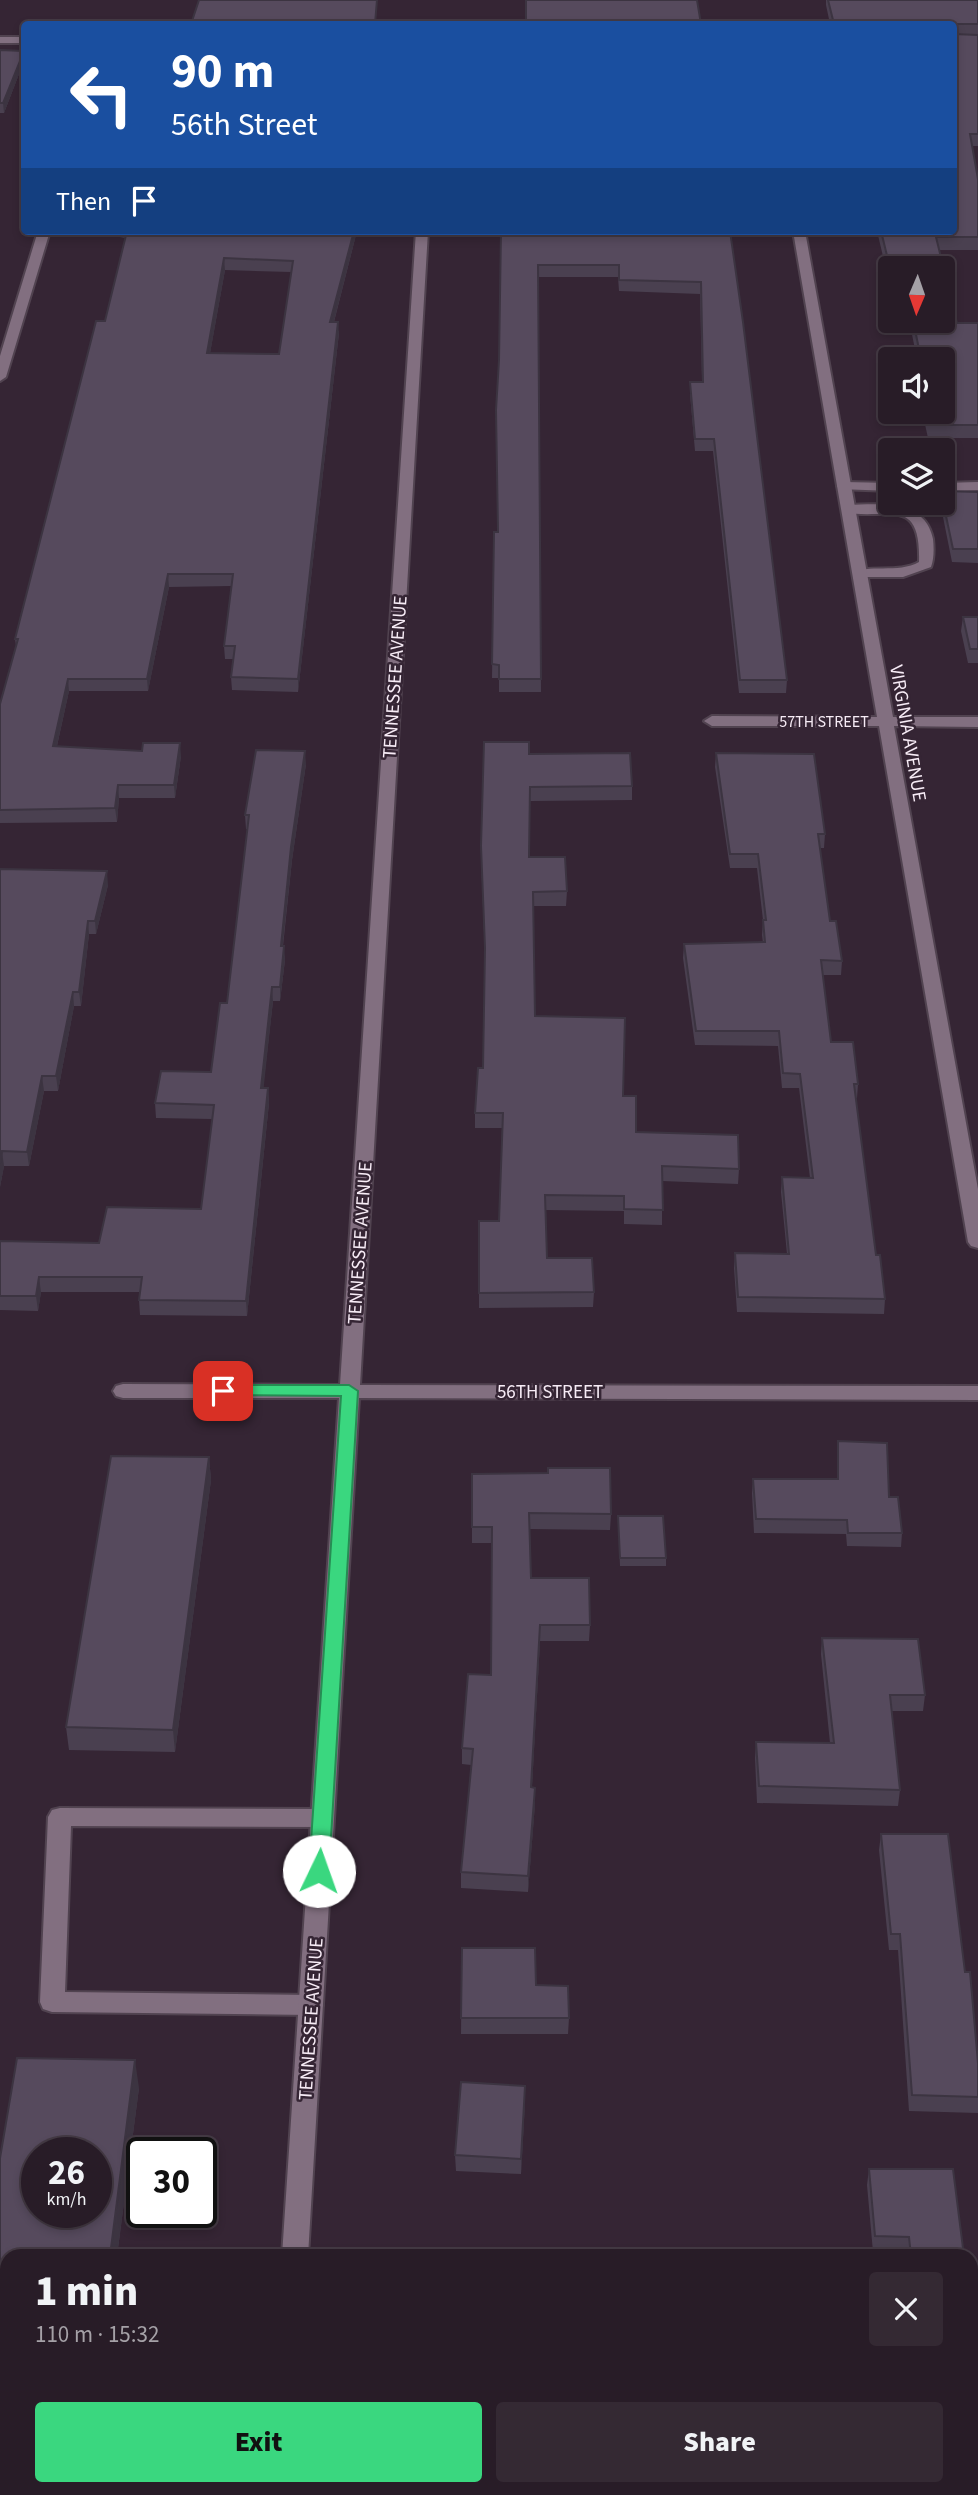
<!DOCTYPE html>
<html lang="en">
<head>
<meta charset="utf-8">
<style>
	body { margin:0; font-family:"Source Sans 3",sans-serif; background:#342933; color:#f1f3f6; height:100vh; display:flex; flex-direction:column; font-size:26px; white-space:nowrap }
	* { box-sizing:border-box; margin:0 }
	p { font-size:23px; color:#a5a1a7 }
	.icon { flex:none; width:38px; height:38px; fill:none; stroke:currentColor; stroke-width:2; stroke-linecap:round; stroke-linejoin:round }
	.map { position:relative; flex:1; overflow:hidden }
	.panel { position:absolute; left:0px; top:2249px; width:978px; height:247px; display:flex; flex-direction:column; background:#281c27; border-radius:21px 21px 0 0; box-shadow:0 4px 10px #0003,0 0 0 2px #443a44 }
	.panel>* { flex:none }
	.top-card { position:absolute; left:21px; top:21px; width:936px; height:214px; border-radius:7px; box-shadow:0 4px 10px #0003,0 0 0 2px #443a44; background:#1a4fa0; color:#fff; overflow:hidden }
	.needle { width:46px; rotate:182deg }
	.controls { position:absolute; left:878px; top:256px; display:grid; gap:14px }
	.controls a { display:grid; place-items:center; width:77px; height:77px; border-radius:7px; background:#281c27; box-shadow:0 4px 10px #0003,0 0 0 2px #443a44; font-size:35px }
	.speed { position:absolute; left:21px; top:2137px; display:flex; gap:14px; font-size:35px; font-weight:700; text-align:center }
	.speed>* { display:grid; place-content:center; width:91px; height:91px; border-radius:50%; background:#281c27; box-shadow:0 4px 10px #0003,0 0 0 2px #443a44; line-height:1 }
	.speed small { font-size:18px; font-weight:400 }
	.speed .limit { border:4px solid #111; border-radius:10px; background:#fff; color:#111 }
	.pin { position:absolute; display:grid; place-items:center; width:60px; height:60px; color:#fff; margin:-30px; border-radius:14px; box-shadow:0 4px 10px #0006 }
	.me { position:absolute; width:77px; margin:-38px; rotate:3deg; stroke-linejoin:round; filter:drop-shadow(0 0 5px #0008) }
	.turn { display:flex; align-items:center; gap:24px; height:147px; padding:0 35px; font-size:32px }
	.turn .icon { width:91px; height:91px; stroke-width:2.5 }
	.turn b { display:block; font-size:49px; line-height:60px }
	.then { display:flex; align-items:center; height:66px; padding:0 35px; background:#0003; gap:14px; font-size:26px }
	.round { display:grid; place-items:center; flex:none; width:74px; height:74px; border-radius:7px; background:#342933 }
	.overview { display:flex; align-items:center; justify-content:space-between; height:119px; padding:0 35px }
	h1 { font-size:42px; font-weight:800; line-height:52px }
	.action { display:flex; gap:14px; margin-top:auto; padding:14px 35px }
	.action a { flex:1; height:80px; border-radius:7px; background:#3ad77f; color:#111; font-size:28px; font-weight:800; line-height:80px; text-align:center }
	.action a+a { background:#342933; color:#f1f3f6 }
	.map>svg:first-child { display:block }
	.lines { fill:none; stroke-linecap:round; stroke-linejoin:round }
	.service-casing { stroke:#514350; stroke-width:4 }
	.minor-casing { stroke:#514350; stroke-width:4 }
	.tertiary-casing { stroke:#514350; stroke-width:4 }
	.service { fill:#826f80; fill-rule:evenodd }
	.minor { fill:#826f80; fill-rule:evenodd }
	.tertiary { fill:#826f80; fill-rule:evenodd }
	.wall { fill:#4a4050; fill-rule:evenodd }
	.shaded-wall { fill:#3c3441 }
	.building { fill:#564a5d; stroke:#3c3441; stroke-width:2; fill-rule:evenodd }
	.route { fill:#3ad77f; stroke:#268c53; stroke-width:2 }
	.labels { text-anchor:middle; stroke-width:5; stroke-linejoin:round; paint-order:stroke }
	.far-street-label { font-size:16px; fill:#f7ecf6; stroke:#352534 }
	.street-label { font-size:19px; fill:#f7ecf6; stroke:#352534 }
</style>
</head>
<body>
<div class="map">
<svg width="978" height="2495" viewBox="0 0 978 2495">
	<rect width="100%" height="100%" fill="#352534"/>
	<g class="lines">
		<defs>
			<path id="service" d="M844 482 891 483V491L839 489 837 486Z
				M978 482V490L943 491V483Z
				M848 505C880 504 925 499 933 539 934 548 934 559 931 567L903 577H855L853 574C865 563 899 574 919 562 921 494 887 521 843 512V506Z
				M60 1808 322 1809 330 1811 334 1818 330 1825 322 1827 71 1826 65 1992 311 1995 320 1998 323 2005 320 2012 311 2015 52 2012 43 2009 40 2002 48 1817 52 1810Z"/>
			<path id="minor" d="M38 231H50L6 377 0 381V356Z
				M416 231H428L360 1385 978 1386V1400L359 1398 308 2256H282L339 1398H123L116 1396 113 1391 116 1386 123 1384 340 1385Z
				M793 231H805L893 717H978V727L894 726 978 1189V1248L971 1246 968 1242 879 726H712L704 721 712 716 877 717Z
				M267 2488H295L294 2495H266Z"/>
			<path id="tertiary" d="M0 37H24V43H0Z"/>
		</defs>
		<use href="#service" class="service-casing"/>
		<use href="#minor" class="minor-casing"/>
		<use href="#tertiary" class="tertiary-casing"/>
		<use href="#service" class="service"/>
		<use href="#minor" class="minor"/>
		<use href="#tertiary" class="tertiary"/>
	</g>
	<path class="wall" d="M826 0H978V146H972L978 179V250H939L957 323H978V438H928L922 411H943V359H917L909 320H943L891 268V290L877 231H954V24H830L826 5Z
		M0 50 24 51V61L4 113H0Z
		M120 231H357L334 322 339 333 298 692 232 690 231 677 234 659H225L224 646 231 586 169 587 148 691H69L57 746 181 756 175 798H119L117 822 0 823V704L16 646 15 639 105 321 125 238 120 237ZM225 270 291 272 279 354 210 353Z
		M501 231H730L787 680 786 693H739L713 451H695L690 394V382H702L700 294 619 291 618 277H538L541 692H499V678H492L494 532H497Z
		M978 492V563L952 562 940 502Z
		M963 617H978V663H968L961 631Z
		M716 753 825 834 824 848H820L830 921 842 961 841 975H823L831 1042 858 1084 857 1098H856L876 1255 885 1299 884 1314 737 1312 734 1268 735 1253 787 1254 781 1192 782 1177 810 1178 799 1088H782L778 1046 695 1045 683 958 684 944 763 943 762 935 763 920 757 868H730L715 767Z
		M529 754 632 786V800L530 801 529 857 567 891 566 906H533L535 1016 623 1096 636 1132 739 1169 738 1184 662 1181V1225L624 1224V1211L546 1210 547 1258 594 1292 593 1307 479 1308V1221H499L502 1128H475V1113L483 1068 485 958 481 860Z
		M306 764 292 860 283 946 285 960 280 1001H273L263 1088H268L269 1103 247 1316 140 1315 139 1300 140 1292H41L38 1311 0 1310V1241L99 1243 201 1209 212 1119 156 1118 155 1103 211 1072 227 1003 247 829H246L245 815Z
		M0 869 108 885 96 934H89L81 1006H74L58 1091H44L29 1166H4L0 1187Z
		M838 1441 889 1497 902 1533 901 1547 847 1546 846 1534 754 1533 752 1493 753 1479H837V1454Z
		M209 1457 211 1480 175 1752 69 1750 66 1727Z
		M472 1474 611 1514 610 1530 530 1529 531 1578 590 1625 589 1641H540L532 1787 535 1804 528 1892 461 1888V1872L471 1765 462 1764V1748L491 1675 492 1543H472Z
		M618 1516 666 1558V1566H620Z
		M822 1638 925 1695 923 1711H892L900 1790 898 1806 757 1803 755 1758 756 1742 830 1743 821 1654Z
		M881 1834 965 1972 978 2063V2113L909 2111 898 1950H889L879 1850Z
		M462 1948 536 1985 569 2018 568 2034H461Z
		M139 2088 117 2256H7V2488H88L87 2495H0V2158Z
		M525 2102 521 2174 456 2171 455 2155Z
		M869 2169 964 2256H907V2253L873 2252 867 2185Z
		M971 2277H978V2360H971Z
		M851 2488H971L978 2495H851Z"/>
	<path class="shaded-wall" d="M24 51V61L4 113 3 103Z
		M354 231H357L331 333 330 322Z
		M224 258 225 270 208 365 207 353Z
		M338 322 339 333 298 692V679Z
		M168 574 169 587 148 691 147 679Z
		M68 679 69 691 54 759 53 746Z
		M180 743 181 756 175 798 174 785Z
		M305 751 306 764 292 860 281 960V946L291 847Z
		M118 785 119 798 117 822 115 808Z
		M107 871 108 885 96 934 95 921Z
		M88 921 89 934 81 1006 79 992Z
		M284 946 285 960 280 1001V987Z
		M272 987 273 1001 262 1103 261 1088Z
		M73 992 74 1006 58 1091 56 1076Z
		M42 1076 44 1091 29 1166 27 1152Z
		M268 1088 269 1103 247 1316 246 1301Z
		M2 1151 4 1166 0 1187V1163Z
		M39 1277 41 1292 38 1311 36 1296Z
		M209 1457 211 1480 175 1752 173 1730Z
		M540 1625V1641L531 1803V1787Z
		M535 1788V1804L528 1892V1876Z
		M135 2060 139 2088 117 2256H110Z
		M525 2086V2102L521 2174V2159Z"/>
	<path class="building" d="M199 0H377L375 24H191Z
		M526 0H697L701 24H526Z
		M828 0H978V24H955L954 25 834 24Z
		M954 34 978 35V134H970L978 179V237H936L957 323H978V425H929L926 411H943V359H921L913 320H943V268H891V272L881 231H954Z
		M0 50 24 51 3 103H0Z
		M127 231H354L330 322H338L298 679 231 677 235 646H224L233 574H168L147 679H68L53 746 142 751 143 743H180L174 785H118L115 808 0 810V704L18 639H15L96 321H105ZM224 258 293 261 279 354 207 353Z
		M501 231H730L743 322 787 680H740L714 439H695L690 382H703L701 282 619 280V265H538L541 679H499V665L492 664 494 532H498L496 410 499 360Z
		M943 491 978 492V549H953L943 502Z
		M963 617H978V649H970Z
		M484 742H529V754L630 753 632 786 530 787 529 857H565L567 891 533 892 535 1016 625 1018 623 1096H636V1132L738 1135 739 1169 662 1166 663 1210 624 1209V1196L545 1195 547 1258H592L594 1292 479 1293V1221H499L503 1113H475L478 1068H483L485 948 481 846Z
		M256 750 305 751 291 847 281 946H284L280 987H272L261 1088H268L246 1301 139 1300 142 1277H39L36 1296H0V1241L99 1243 107 1207 201 1209 214 1105 155 1103 161 1071 211 1072 220 1003H227L249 815H245Z
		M716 753 814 754 825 834H818L830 921H836L842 961 821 960 831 1042H853L858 1084H854L876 1255H880L885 1299 738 1297 735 1253 789 1254 782 1177 813 1178 800 1074 783 1073 779 1031H696L684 944 765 942 763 920H766L758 854H730Z
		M0 869 107 871 95 921H88L79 992H73L56 1076H42L27 1152 2 1151 0 1163Z
		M838 1441 887 1443 889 1497H898L902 1533H848L847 1520 756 1519 753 1479H838Z
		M111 1456 209 1457 173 1730 66 1727Z
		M548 1468H610L611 1514 529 1513 531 1578H589L590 1625H540L531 1787 535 1788 528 1876 461 1872 473 1749 462 1748 468 1674 491 1675 492 1527H472V1474L548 1473Z
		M618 1516H663L666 1558H620Z
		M822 1638 918 1639 925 1695H890L900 1790 759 1786 756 1742 834 1743Z
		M881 1834H948L965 1972H970L978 2063V2097L912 2095 900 1934H891Z
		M462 1948H535L536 1985 568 1986 569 2018H461Z
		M17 2058 135 2060 110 2256H7V2469H0V2158ZM37 2152H96V2212H37Z
		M461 2082 525 2086 521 2159 455 2155Z
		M869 2169H953L964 2256H911L909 2237 875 2236Z
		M668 2248H725V2256H668Z
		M971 2277H978V2344H971Z
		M971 2477H978V2495H857L856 2488H971Z
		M476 2488H619V2495H476Z"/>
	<path class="route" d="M223 1385H349L358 1391 329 1871 326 1877 319 1879 312 1877 309 1871 341 1396 218 1395 215 1391Z"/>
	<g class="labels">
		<g class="far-street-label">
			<text x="824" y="727">57TH STREET</text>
		</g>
		<g class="street-label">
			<text transform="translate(394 677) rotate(-86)" y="7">TENNESSEE AVENUE</text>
			<text transform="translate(909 733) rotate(80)" y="7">VIRGINIA AVENUE</text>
			<text transform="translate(359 1243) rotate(-86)" y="7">TENNESSEE AVENUE</text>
			<text x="550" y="1398">56TH STREET</text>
			<text transform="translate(310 2019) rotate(-86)" y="7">TENNESSEE AVENUE</text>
		</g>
	</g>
</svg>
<div class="controls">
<a><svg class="needle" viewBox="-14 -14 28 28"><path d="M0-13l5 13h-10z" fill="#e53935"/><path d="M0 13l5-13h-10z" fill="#a5a1a7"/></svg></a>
<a><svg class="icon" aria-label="sound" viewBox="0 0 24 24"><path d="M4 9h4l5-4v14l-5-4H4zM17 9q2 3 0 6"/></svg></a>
<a><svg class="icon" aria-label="layers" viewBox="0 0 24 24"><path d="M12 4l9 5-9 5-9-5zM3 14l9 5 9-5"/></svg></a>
</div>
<div class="speed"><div>26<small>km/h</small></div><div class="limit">30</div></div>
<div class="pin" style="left:223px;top:1391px;background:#d93025"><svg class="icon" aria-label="arrive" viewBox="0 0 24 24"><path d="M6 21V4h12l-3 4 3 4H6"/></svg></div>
<svg class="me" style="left:319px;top:1871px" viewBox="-20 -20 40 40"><circle r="19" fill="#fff"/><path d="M0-13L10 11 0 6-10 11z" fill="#3ad77f"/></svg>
<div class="top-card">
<div class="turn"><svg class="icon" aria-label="left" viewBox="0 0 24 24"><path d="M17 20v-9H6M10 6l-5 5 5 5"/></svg><div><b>90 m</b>56th Street</div></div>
<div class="then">Then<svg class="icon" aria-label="arrive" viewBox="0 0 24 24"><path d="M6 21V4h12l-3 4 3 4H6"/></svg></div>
</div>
<section class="panel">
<div class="overview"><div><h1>1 min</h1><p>110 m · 15:32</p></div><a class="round"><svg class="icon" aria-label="close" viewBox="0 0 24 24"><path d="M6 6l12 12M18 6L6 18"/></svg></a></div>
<div class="action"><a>Exit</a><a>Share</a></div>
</section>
</div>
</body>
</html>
